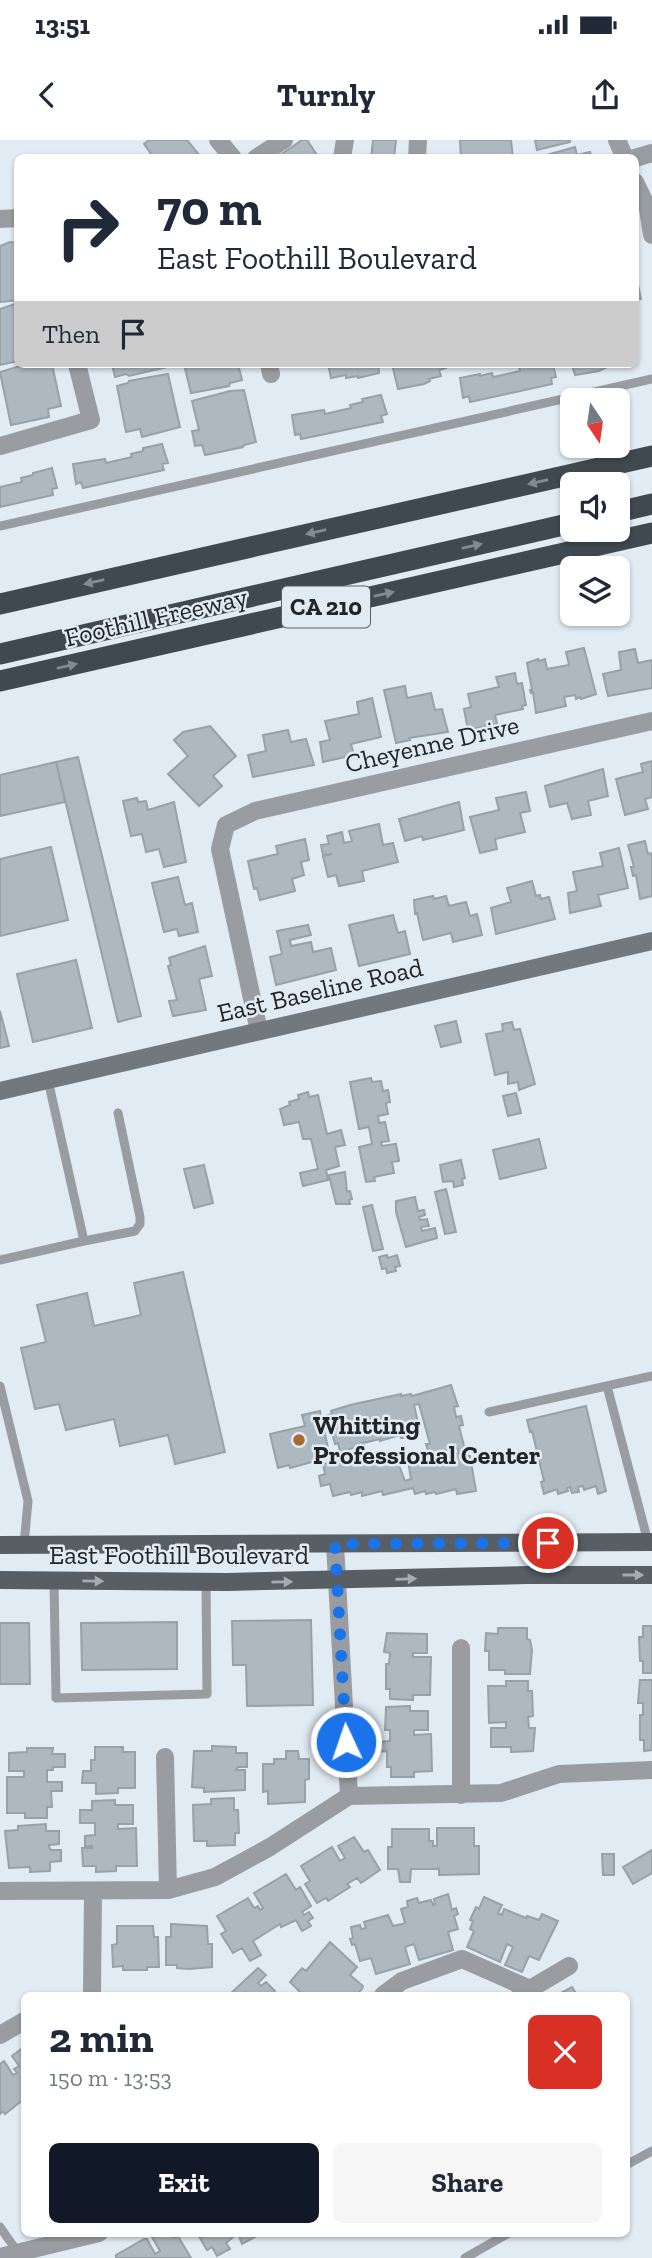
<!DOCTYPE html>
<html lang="en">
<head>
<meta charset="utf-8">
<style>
	body { margin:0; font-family:"Zilla Slab",serif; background:#f6f6f7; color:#1f2937; height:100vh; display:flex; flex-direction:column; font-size:26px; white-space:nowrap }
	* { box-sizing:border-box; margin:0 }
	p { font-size:23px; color:#747a83 }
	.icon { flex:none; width:38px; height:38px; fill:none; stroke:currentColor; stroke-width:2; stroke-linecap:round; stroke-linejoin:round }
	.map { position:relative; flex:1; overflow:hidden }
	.details { position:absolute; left:21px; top:1852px; width:609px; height:245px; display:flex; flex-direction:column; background:#fff; border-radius:10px; box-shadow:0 2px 5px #0004 }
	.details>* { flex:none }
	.top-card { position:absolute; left:14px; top:14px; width:625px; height:214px; border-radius:10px; box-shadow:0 2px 5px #0004; background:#fff; color:#1f2937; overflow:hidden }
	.needle { width:46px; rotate:167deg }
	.fabs { position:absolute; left:560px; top:248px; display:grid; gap:14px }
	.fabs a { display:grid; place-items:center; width:70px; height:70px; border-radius:10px; background:#fff; box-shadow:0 2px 5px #0004; font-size:35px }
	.pin { position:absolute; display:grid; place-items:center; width:60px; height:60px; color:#fff; margin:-30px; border:4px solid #fff; border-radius:50%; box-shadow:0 2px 7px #0007 }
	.me { position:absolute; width:77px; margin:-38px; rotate:357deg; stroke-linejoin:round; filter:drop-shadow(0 0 5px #0008) }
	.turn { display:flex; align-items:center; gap:24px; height:147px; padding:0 28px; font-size:32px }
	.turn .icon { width:91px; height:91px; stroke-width:2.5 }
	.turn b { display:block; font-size:49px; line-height:60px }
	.then { display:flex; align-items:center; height:66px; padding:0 28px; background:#0003; gap:14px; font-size:26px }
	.round { display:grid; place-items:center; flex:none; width:74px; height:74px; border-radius:10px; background:#f6f6f7 }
	.head { display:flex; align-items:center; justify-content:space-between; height:119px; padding:0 28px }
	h1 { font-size:42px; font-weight:700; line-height:52px }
	.primary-button { display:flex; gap:14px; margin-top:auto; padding:14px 28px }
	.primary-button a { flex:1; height:80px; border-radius:10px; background:#111827; color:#fff; font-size:28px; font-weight:700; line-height:80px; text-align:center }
	.primary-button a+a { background:#f6f6f7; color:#1f2937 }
	.status { display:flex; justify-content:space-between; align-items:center; height:49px; padding:0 35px; background:#fff; direction:ltr }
	.status svg { height:19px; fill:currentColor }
	header { display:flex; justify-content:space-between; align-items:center; height:91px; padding:0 28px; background:#fff; font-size:32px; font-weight:700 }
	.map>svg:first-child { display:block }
	.building { fill:#aeb8c0; stroke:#97a1a9; stroke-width:2 }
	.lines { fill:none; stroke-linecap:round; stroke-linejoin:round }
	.service { stroke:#999da1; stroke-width:9 }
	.minor { stroke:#999da1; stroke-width:18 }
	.secondary { stroke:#72797e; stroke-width:18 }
	.primary { stroke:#575f65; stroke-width:18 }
	.motorway { stroke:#404950; stroke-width:21 }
	.oneway { fill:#808a92 }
	.oneway2 { fill:#a3acb4 }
	.route { stroke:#1a73e8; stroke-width:12; stroke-dasharray:0 21.6 }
	.poi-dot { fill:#a96b31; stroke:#e1ebf4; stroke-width:2.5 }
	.labels { text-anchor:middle; stroke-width:5; stroke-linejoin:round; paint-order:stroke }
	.shield { fill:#e1ebf4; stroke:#5b6065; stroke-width:2 }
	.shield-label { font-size:24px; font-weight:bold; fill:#212528 }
	.street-label { font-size:26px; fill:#212528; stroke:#e1ebf4 }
	.poi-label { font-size:26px; font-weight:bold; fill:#212528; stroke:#e1ebf4; text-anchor:start }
</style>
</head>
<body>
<div class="status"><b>13:51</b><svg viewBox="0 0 49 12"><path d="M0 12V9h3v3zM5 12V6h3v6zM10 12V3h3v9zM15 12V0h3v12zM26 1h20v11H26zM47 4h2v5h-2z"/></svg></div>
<header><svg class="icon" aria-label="back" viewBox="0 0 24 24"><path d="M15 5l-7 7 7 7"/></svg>Turnly<svg class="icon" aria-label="share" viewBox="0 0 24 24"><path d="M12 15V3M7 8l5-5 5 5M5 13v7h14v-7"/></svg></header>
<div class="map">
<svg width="652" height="2118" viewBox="0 0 652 2118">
	<rect width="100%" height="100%" fill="#e1ebf4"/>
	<path class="building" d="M149 0H187L201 17 154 18 144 4Z
		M302 0H307L319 18H276Z
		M373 0H396L394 18H371Z
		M460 0H511L513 18H461Z
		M535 0H570V2L537 10Z
		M575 7 577 15 590 12 592 18H536Z
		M10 102 18 103V160L0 162V106Z
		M635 131 641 159 635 160Z
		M18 163V221L0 225V169Z
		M27 224H52L61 266 48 269 49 277 11 285 0 232Z
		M112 224H166L167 227 129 236 126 234 115 237Z
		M184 224H238L242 240 230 243 229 246 191 253Z
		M328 224H378L379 233 358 238V236L346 238V235L331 238Z
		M392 224H445L446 228 439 230 441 236 429 239 430 241 424 244 398 249Z
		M572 224H613L599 231 575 235Z
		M531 225H553L556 237 551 238 552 244 470 262 469 256 463 258 460 238 480 234V236L492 233 493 237 520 231 519 227Z
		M168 234 180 287 142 297 140 289 126 292 117 246 128 243 129 241Z
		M244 250 256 302 244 305 243 307 205 315 202 305 195 306 192 291 199 290 192 261 230 251Z
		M381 255 387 274 381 276 383 282 301 299 300 294 295 295 292 275 324 270 325 274 351 268 350 265 363 262 362 259Z
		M162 304 168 323 162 324 164 330 83 348 81 342 76 344 73 324 105 319 106 323 132 317 131 314 143 311V308Z
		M52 328 57 348 52 349 53 355 0 367V347L22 342 21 338 33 335V333Z
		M584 508 596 554 581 559 580 557 576 559 575 555 564 557 566 566 536 573 533 552 531 553 530 550H532L527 523 538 519 539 521 545 519 547 529 569 525 566 512Z
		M635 509 638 523 652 520V548L608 556 603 534 621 530 619 512Z
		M515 533 517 544 522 543 526 565 522 566 523 569 495 575 497 584 468 590 464 569 471 567 468 554 499 547 496 537Z
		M405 546 407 558 431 553 435 570 442 569 448 592 409 598 410 600 396 603 384 550Z
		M372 558 381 597 351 604 354 615 323 622 320 602 330 600 325 581 359 574 357 562Z
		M210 586 236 616 213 636 222 646 199 666 168 634 188 616 174 600 183 592Z
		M288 590 291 602 306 599 314 625 253 637 248 615 266 611 263 595Z
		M78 617 141 876 118 882 56 622Z
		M652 621V657L645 659 648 669 625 675 616 639 643 632 641 624Z
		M56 622 65 662 0 676V635Z
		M603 629 608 656 588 661 591 675 572 679 567 663 550 667 545 646Z
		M526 652 530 671 520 673 525 692 495 699 497 709 480 713 470 677 499 670 496 658Z
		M137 658 138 662 146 661 148 670 174 662 186 722 164 727 159 709 146 712 142 694 131 696 123 661Z
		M459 662 464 690 423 700 422 696 405 701 399 679Z
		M379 684 383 705 393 703 398 722 362 731 364 741 339 746 336 735 328 737 323 716 332 714 323 715 321 705 329 704 327 696 342 692 344 703 352 701 349 691Z
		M305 699 309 720 301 722 304 735 292 739 295 751 260 760 257 748 254 749 248 721 278 714 276 706Z
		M645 701 648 714 652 713V756L640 759 636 735 633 736 631 727H634L628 705Z
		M51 707 68 780 0 796V719Z
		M619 708 628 748 598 755 601 766 570 773 568 753 577 751 573 732 603 726 600 713Z
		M178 737 185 765 192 763 198 792 179 796 177 789 164 792 152 743Z
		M532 741 536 756 540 755 541 759 549 757 555 779 496 794 491 768 511 762 507 748Z
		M433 756 434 759 446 756 449 766 466 762 470 776 477 774 482 795 453 802 451 793 423 800 417 773 415 774 414 760Z
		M393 775 398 793 405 791 410 814 359 826 349 785Z
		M308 785 311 795 290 800 291 806 311 802 313 812 331 808 336 830 276 845 270 817 282 814 277 791Z
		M205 806 212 836 199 839 206 870 173 876 169 861 177 860 168 826 171 825 169 818Z
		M76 820 92 888 33 902 17 834Z
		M0 871 9 906 0 908Z
		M456 881 461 902 441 907 435 886Z
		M512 882 514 890 520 889 535 944 519 950 518 942 508 944V932L495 935 486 894 503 891 502 884Z
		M371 938 372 942 381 941 383 951 388 950 390 962 386 963 388 974 378 976 379 983 385 982 389 1001 381 1002 382 1006 396 1004 399 1021 392 1022 394 1033 374 1037 375 1041 366 1042 359 1007 372 1004 369 987 359 989 350 942Z
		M308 952 309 957 318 955 327 994 341 990 345 1005 335 1007 339 1026 326 1030 328 1040 303 1046 300 1033 318 1029 311 999H303L299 982 284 985 280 969 290 965 289 962 299 959 298 955Z
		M516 953 521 973 508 976 503 956Z
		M539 999 546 1028 500 1039 493 1010Z
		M461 1020 465 1038 462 1039 463 1045 454 1047 453 1041 443 1042 440 1025Z
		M204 1025 213 1063 194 1068 184 1029Z
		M345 1032 347 1052 350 1051 352 1059 349 1060 350 1064H336L329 1035Z
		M446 1049 456 1092 445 1094 435 1052Z
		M415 1057 418 1071 424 1070 425 1075 419 1077 420 1080 427 1079 429 1086 421 1087 422 1091 435 1088 437 1098 406 1107 396 1072V1061Z
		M372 1065 383 1109 373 1111 363 1067Z
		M387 1115 388 1118 397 1115 400 1126 395 1127 396 1131 387 1133 386 1128 382 1129 379 1117Z
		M183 1132 225 1312 175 1324 168 1295 120 1306 114 1279 66 1290 59 1264 35 1269 21 1208 46 1202 37 1165 87 1153 94 1186 141 1175 134 1143Z
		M451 1245 458 1266 454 1267 456 1277 461 1276 463 1285 459 1286 464 1306 468 1316H470L476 1351 457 1354 456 1349 436 1354 435 1352 426 1354 425 1351 415 1354 413 1348 383 1355 382 1351 362 1356V1352L351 1355 350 1352 333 1356 330 1344 321 1346 319 1336 325 1334 323 1324 354 1317V1320L364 1318V1320L385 1317 387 1322 397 1320 405 1341 411 1339 408 1321 417 1318 418 1324 459 1313 457 1308 429 1315 426 1304H430L419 1264 414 1265 420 1292 410 1294 411 1296 401 1298 400 1295 380 1301V1299L359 1304 360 1306 340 1312 338 1303 335 1304 330 1284 323 1285 330 1317 290 1328 289 1325 278 1328 270 1294 305 1286 302 1275 320 1271 321 1277 332 1274 331 1271 350 1265 401 1254V1256L411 1254 412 1256Z
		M586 1266 606 1351 598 1354 596 1346 584 1350 583 1346 578 1347 579 1352 572 1353 570 1347 567 1348 568 1351 558 1354 557 1349 544 1354 541 1342 544 1341 532 1291 530 1292 527 1280Z
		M311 1480 313 1565 247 1566 246 1525H233L232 1481Z
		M177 1482V1529L82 1530 81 1483Z
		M0 1483H29L30 1544H0Z
		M643 1486H652V1533H643V1521H640L639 1497H643Z
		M498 1488H527V1499L530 1500 532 1510 530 1534H505V1530H489V1511H485L486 1493 498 1494Z
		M387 1493 427 1494V1513H413V1517H431L430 1555H413V1560L390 1559V1549H386V1524H389L390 1513 384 1512Z
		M640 1540H652V1610L644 1611V1600H640V1575H643V1563H638Z
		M506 1541H528V1551H532L533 1576 528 1577 529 1588H535L533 1611 511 1612V1607H491V1588H506V1582L489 1583 488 1546H506Z
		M410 1566V1571H428V1590H414V1595L431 1594 432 1631 414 1632V1637H391V1627H387V1611L378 1612V1602L390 1601V1590H385L386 1567Z
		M212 1606 236 1607V1613H247V1627H238L236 1630H245V1650L204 1652V1648L192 1647 194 1611H212Z
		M95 1607H123V1612H135V1648H118V1653L96 1654V1643H82L83 1631H91V1620H95Z
		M27 1608H53L52 1614H65V1627H53V1630H47V1642H62V1651H51L52 1667H47V1678H25V1673H7V1637H24V1631H9V1613L27 1612Z
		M286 1611H298L299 1619H309V1639L305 1640V1662L268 1664V1651L263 1652V1624H274V1619H286Z
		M234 1658V1670H238L239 1693H235V1705L207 1706V1701H194L193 1665 211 1664V1659Z
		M115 1660V1665H133V1684H118V1689L136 1688 137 1726H116V1731L96 1732V1726H83L82 1708H92V1706L85 1707V1696L95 1695V1683H80V1670H92V1661Z
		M46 1684V1691H59V1704L49 1705V1707L51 1710H61V1721L50 1722V1731L30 1732V1727L9 1728 5 1691 18 1690V1686Z
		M437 1688H474V1706H479V1734L439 1735V1729H411L410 1742H400L398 1729H388V1707H392V1689H429V1701H433V1706H437Z
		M354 1697 364 1712 368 1710 380 1730 361 1743 357 1738 347 1744 350 1747 328 1761 326 1758 317 1763 305 1744 310 1741 301 1726 332 1707 340 1721 345 1718 338 1706Z
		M652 1710V1733L633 1744 623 1727Z
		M602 1714H614V1735H603Z
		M286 1734 296 1750 300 1747 311 1766 302 1772 304 1775 309 1772 313 1778 308 1781 311 1786 302 1791 296 1780 281 1787 280 1784 253 1801 261 1815 250 1821 242 1808 233 1813 221 1794 226 1791 217 1776 248 1758 254 1768 258 1766 260 1770 263 1768 254 1753Z
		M448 1754 452 1770 456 1768 458 1774 454 1776 458 1789 448 1792 453 1810 419 1820 414 1804 405 1807 410 1824 376 1834 371 1818 360 1821 355 1804 352 1805 350 1799 353 1798 351 1787 360 1785 361 1789 366 1788 364 1782 388 1775 393 1786 402 1784 405 1783 401 1769 408 1767 407 1761 417 1758 419 1763 431 1760 433 1765 435 1764 434 1759Z
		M484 1757 502 1765 498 1773 502 1775 504 1769 526 1778 527 1776 539 1780 542 1774 558 1781 539 1820 529 1816 522 1832 505 1825 513 1807 507 1804 500 1822 467 1807 474 1791 470 1789 473 1781 470 1780 476 1767 479 1769Z
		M171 1784 207 1786 208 1804H212V1827L189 1829 177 1828V1825H166V1797H171Z
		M117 1786H153L154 1797H158L159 1827H147V1830H123V1826L113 1827 112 1805 117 1804Z
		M330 1802 357 1827 350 1835 363 1846 362 1849 356 1855H303L290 1842 302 1828 306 1831Z
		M258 1828 266 1835 258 1843 261 1846 266 1842 275 1851 273 1853 275 1855H229Z
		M572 1847 577 1855H557Z
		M24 1907V1959L5 1974 3 1971 0 1974V1924L4 1921 13 1935 17 1933 14 1929 19 1926 12 1916Z
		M158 2093H171L174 2098 178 2096 191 2118H116V2115L144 2099H147L155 2114 160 2111 152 2097Z
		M197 2093H253L255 2097 242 2104 238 2093 226 2103 230 2109 217 2116 212 2107 207 2110Z"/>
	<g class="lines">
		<path class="service" d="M0 386 652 239
			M84 1101 135 1091 140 1084V1077L118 973
			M0 1120 84 1101 48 940
			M0 1246 28 1361 24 1405
			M607 1246 648 1402
			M489 1272 652 1236
			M54 1441 56 1558 207 1554 206 1442
			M626 2025 652 2011
			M0 2087 19 2114
			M465 2118 509 2093"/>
		<path class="minor" d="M218 0 233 18
			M617 0 625 18
			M256 18 284 0
			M342 18 345 0
			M417 18 418 0
			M635 18 652 13
			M635 42 648 69 652 95
			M0 79 18 78
			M269 224 271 234
			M0 306 91 280 77 224
			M259 891 220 709 226 685 255 671 652 581
			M335 1404 349 1656
			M461 1508V1655
			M165 1617 168 1750
			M0 1751 168 1750 215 1737 270 1707 349 1656 501 1653 559 1634 652 1630
			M92 1855 93 1751
			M383 1855 402 1841 462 1819 530 1849
			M520 1855 569 1826
			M0 1895 24 1881
			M0 2117 99 2093"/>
		<path class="secondary" d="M0 951 652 801"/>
		<path class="primary" d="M0 1405 652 1402
			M0 1440 227 1442 528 1435H652"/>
		<path class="motorway" d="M618 372 652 364
			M0 464 652 316
			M0 514 572 383
			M0 541 652 393"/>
	</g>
	<defs><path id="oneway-solid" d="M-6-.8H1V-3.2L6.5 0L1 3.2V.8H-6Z" transform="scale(1.75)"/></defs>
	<g class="oneway">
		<use href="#oneway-solid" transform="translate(538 342) rotate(167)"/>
		<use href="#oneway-solid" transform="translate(316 392) rotate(167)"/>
		<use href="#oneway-solid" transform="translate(472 406) rotate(-13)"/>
		<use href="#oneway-solid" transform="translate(94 442) rotate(167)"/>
		<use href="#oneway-solid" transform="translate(384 454) rotate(-13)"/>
		<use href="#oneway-solid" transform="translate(67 526) rotate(-13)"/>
	</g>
	<g class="oneway2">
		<use href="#oneway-solid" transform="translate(633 1435)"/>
		<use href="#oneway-solid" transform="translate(406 1439) rotate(-2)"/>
		<use href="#oneway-solid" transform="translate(93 1441) rotate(1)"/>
		<use href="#oneway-solid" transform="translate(282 1442) rotate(-1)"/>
	</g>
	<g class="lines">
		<path class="route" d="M346 1602 335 1404 548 1403"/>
	</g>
	<circle class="poi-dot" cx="299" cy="1300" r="7"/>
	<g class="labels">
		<rect class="shield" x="282" y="446.5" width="88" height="41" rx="5"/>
		<g class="shield-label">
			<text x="326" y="475">CA 210</text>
		</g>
		<g class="street-label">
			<text transform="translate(156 477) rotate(-13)" y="9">Foothill Freeway</text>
			<text transform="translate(432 604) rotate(-13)" y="9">Cheyenne Drive</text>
			<text transform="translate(320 850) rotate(-13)" y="9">East Baseline Road</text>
			<text x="179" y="1424">East Foothill Boulevard</text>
		</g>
		<g class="poi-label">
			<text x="313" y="1294">Whitting<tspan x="313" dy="30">Professional Center</tspan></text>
		</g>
	</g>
</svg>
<div class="fabs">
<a><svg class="needle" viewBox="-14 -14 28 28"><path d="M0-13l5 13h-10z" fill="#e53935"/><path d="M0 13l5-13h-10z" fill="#747a83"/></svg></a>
<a><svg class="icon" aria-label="sound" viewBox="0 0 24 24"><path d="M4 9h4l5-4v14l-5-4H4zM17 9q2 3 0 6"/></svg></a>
<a><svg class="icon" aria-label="layers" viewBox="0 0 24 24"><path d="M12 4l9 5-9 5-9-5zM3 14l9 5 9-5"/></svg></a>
</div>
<div class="pin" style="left:548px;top:1403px;background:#d93025"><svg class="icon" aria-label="arrive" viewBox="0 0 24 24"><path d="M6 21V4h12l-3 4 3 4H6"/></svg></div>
<svg class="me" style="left:346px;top:1602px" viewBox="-20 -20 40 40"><circle r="17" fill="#1a73e8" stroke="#fff" stroke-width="3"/><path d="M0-11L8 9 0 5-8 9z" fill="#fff"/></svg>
<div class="top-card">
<div class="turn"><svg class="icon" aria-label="right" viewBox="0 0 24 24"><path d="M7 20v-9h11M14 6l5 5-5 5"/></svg><div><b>70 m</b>East Foothill Boulevard</div></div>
<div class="then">Then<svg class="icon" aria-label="arrive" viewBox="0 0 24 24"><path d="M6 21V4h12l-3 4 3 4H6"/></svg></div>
</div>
<section class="details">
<div class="head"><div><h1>2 min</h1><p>150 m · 13:53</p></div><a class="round" style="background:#d93025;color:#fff"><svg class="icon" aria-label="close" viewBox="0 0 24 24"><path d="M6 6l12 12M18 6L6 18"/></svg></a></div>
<div class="primary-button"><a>Exit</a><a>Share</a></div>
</section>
</div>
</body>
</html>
